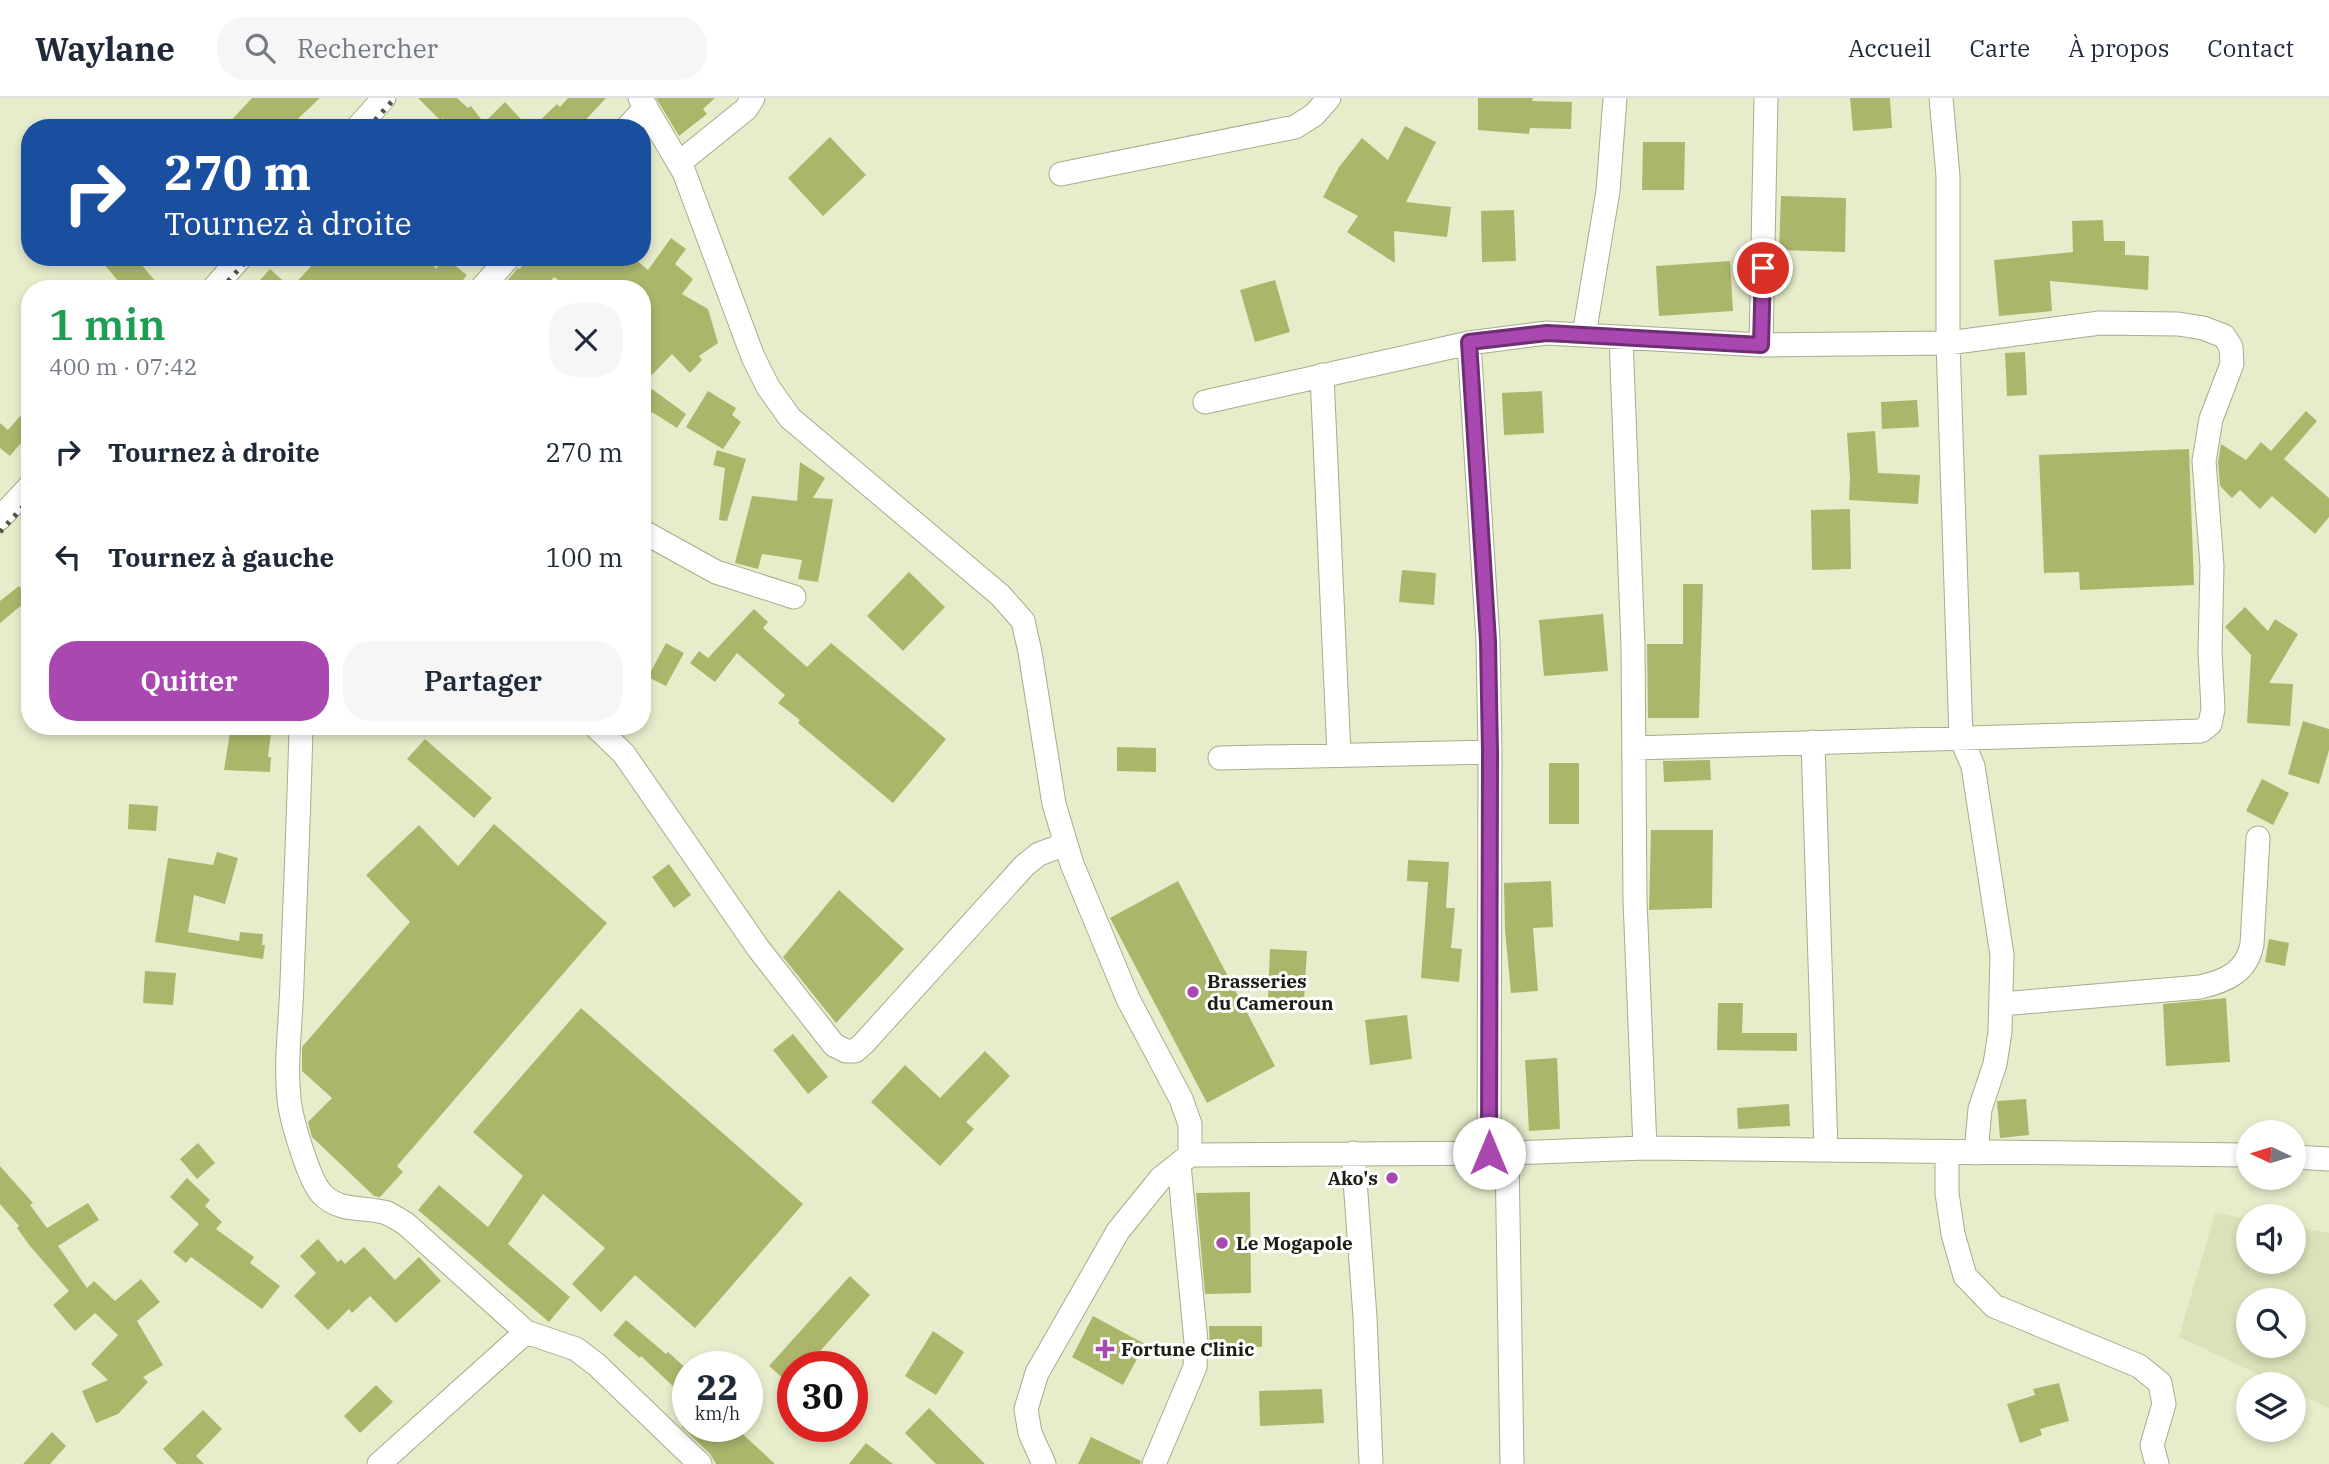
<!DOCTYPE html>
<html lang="fr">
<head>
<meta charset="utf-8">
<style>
	body { margin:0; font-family:"IBM Plex Serif",serif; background:#f6f6f7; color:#1f2937; height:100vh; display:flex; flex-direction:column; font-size:26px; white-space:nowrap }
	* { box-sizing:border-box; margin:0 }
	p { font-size:23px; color:#747a83 }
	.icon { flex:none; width:38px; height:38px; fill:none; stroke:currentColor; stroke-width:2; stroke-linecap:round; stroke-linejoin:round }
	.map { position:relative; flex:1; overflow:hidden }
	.sheet { position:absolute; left:21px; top:182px; width:630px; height:455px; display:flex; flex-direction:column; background:#fff; border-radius:28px; box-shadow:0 4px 10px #0003 }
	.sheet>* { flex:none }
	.guide { position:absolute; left:21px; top:21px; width:630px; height:147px; border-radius:28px; box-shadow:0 4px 10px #0003; background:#1a4fa0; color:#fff; overflow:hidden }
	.needle { width:46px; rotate:274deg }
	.buttons { position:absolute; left:2236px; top:1022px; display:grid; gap:14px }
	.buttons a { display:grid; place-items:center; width:70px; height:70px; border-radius:50%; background:#fff; box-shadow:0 4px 10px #0003; font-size:35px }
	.speed { position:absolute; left:672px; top:1253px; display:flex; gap:14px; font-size:35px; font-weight:700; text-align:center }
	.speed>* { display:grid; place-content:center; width:91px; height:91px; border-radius:50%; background:#fff; box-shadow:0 4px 10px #0003; line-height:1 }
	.speed small { font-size:18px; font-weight:400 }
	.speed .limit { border:10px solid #d22; background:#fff; color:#111 }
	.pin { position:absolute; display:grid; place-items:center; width:60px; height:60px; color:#fff; margin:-30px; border:4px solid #fff; border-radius:50%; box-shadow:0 2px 7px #0007 }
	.me { position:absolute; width:77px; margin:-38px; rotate:0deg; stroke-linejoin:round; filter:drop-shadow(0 0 5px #0008) }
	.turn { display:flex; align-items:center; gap:24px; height:147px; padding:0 28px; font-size:32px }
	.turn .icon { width:91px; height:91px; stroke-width:2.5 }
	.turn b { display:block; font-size:49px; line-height:60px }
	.round { display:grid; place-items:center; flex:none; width:74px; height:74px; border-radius:28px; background:#f6f6f7 }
	.overview { display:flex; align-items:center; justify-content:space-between; height:119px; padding:0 28px }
	h1 { font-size:42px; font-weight:600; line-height:52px; color:#1e9e55 }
	.action { display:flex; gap:14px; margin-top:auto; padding:14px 28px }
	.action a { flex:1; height:80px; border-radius:28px; background:#a948b0; color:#fff; font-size:28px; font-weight:600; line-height:80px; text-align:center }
	.action a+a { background:#f6f6f7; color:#1f2937 }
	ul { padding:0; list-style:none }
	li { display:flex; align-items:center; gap:21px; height:105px; padding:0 28px }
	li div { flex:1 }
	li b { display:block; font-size:26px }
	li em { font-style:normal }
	header { display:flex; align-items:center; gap:42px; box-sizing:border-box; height:98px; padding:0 35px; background:#fff; border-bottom:2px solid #e0e1e3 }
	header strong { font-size:33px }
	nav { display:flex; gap:38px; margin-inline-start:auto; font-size:24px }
	.search { width:490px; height:63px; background:#f6f6f7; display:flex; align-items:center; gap:18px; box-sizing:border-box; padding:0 24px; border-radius:28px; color:#747a83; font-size:26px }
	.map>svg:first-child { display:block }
	.built { fill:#dbe1b9; fill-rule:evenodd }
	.building { fill:#acb66b }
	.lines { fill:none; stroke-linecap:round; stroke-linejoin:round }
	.minor-casing { stroke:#a7ac8c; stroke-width:25 }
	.minor { stroke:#fff; stroke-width:23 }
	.rail { stroke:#515442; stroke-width:5; stroke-dasharray:3.5 7; stroke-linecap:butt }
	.route-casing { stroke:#6e2f72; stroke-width:18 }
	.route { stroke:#a948b0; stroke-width:12 }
	.poi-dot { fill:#a948b0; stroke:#fff; stroke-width:2.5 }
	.labels { text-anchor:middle; stroke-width:6; stroke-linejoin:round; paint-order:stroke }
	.poi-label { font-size:19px; font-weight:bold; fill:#1c1e12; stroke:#fff; text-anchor:start }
</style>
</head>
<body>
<header>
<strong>Waylane</strong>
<div class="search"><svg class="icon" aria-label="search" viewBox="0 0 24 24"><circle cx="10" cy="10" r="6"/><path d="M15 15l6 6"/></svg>Rechercher</div>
<nav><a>Accueil</a><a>Carte</a><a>À propos</a><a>Contact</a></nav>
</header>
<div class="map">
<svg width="2329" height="1366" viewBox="0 0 2329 1366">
	<rect width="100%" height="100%" fill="#e7edcb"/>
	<path class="built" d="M2215 1115 2249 1121V1164H2294V1129L2329 1135V1310L2294 1293V1286H2279L2179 1239ZM2249 1202H2294V1248H2249Z"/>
	<path class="building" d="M252 0H320L288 30H224Z
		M418 0H457L468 10 471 8 484 25 505 4 529 30H450L443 20 440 22Z
		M568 0H606L578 30H532L557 6 560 9Z
		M656 0H715L703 11 707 16 679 38Z
		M1478 0H1533L1532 3 1572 4 1571 31 1530 30 1529 36 1478 32Z
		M1850 0H1890L1892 30 1853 33Z
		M1405 28 1436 44 1406 104 1451 109 1447 139 1394 133 1395 165 1347 134 1358 118 1323 99 1339 69 1362 40 1388 62Z
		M830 39 866 77 823 118 788 80Z
		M1643 44H1685L1684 92H1642Z
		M1781 98 1846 100 1845 154 1779 152Z
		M1514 112 1516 163 1482 164 1481 113Z
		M2103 122 2104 143H2125V157L2149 158 2148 192 2050 183 2052 213 1999 218 1994 162 2073 154 2072 123Z
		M671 140 686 151 675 166 693 181 682 196 708 211 718 245 699 258 702 262 690 275 672 256 652 277 642 267V191H571L554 179 545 191H517L507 183 518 170 520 171 527 159H633L648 172Z
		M98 159H135L156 184 148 191H125Z
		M331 159H425L436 171 444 159 467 177 456 191H252L270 171 291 190 316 163 321 168Z
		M1730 163 1733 213 1659 218 1656 168Z
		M1275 182 1290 234 1255 244 1240 192Z
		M2025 254 2027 297 2007 298 2005 255Z
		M652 291 686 316 677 330 652 314 642 325V302Z
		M708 293 736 310 732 317 741 324 723 351 686 329Z
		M1542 293 1544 335 1504 337 1502 295Z
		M1917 302 1919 329 1882 331 1881 304Z
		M30 307V334L10 358 0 350V325L8 332Z
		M2306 313 2317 323 2284 361 2329 400V419L2315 436 2272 398 2260 411 2240 392 2232 400 2220 388 2218 364 2221 346 2246 362 2261 344 2271 353Z
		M1875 333 1878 375 1920 377 1918 406 1849 402 1850 380 1847 335Z
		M2189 351 2194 487 2080 492 2079 474 2044 475 2039 357Z
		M717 352 746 361 727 423 719 422 725 370 713 367Z
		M800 364 825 380 813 400 833 401 818 484 798 481 802 462 762 456 758 471 735 465 752 398 797 403Z
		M1850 411 1851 471 1812 472 1811 412Z
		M1402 472 1436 475 1434 507 1399 504Z
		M909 474 945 509 903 553 867 518Z
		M1683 486H1703L1699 620H1648L1647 546H1683Z
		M19 488 29 501 0 525V503Z
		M2245 509 2268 533 2275 521 2298 536 2269 585 2293 586 2290 628 2247 625 2251 557 2225 529Z
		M754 511 768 524 763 530 807 569 831 545 946 641 893 705 798 625 800 622 778 605 785 597 737 555 715 584 690 565 699 553 708 560Z
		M1603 516 1608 573 1544 578 1539 522Z
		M666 545 684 555 666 588 648 579Z
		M2303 623 2329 631V652L2319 686 2288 676Z
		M231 628H272L268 659H271L270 674 224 672Z
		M425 641 492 700 474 720 407 661Z
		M1117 649 1156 650V674L1117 673Z
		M1710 662 1711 682 1664 684 1663 663Z
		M1549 665H1579V726H1549Z
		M2262 681 2289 695 2273 727 2246 713Z
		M129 706 158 708 156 733 128 731Z
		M494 726 607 825 397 1068 403 1074 380 1099 374 1098 312 1039 308 1024 332 1000 302 973V949L410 824 366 777 419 727 458 768Z
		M1651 732H1713L1712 810 1649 812Z
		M217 754 238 760 225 806 194 797 188 834 239 843 240 834 263 836 262 847H265L263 861 155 844 168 760 213 767Z
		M1408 762 1449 764 1446 810H1455L1451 850 1462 851 1459 884 1421 880 1428 784 1407 783Z
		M669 766 691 797 674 810 652 779Z
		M1178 783 1275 968 1207 1005 1110 820Z
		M1551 783 1553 829 1533 830 1538 893 1511 895 1505 832 1504 785Z
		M839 792 904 851 836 925 783 859Z
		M2269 841 2289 845 2285 868 2265 864Z
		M1270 851 1307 853 1304 903 1268 901Z
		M145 873 176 875 173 907 143 905Z
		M2226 900 2230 964 2166 968 2163 906Z
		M1718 905H1743L1742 935H1797V953L1717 952Z
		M581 910 803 1106 695 1230 635 1177 601 1214 572 1186 605 1150 543 1096 508 1146 570 1199 549 1224 418 1112 439 1087 488 1129 523 1078 473 1034Z
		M1407 917 1412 961 1370 967 1365 922Z
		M793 936 828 979 808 996 773 952Z
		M985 953 1010 978 966 1024 974 1031 940 1068 871 1004 905 967 940 1000Z
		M1557 960 1560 1031 1529 1033 1525 962Z
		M2026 1001 2029 1037 2000 1040 1997 1003Z
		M1789 1006 1790 1028 1738 1031 1737 1010Z
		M198 1045 215 1065 197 1081 180 1061Z
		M0 1068 33 1105 30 1107 47 1130 88 1105 99 1122 58 1148 87 1190 94 1183 115 1203 141 1181 160 1204 137 1223 163 1267 143 1279 148 1284 118 1316 96 1325 82 1293 108 1282 91 1266 118 1237 95 1215 75 1233 53 1207 69 1193 30 1148 17 1130 19 1128 0 1106Z
		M187 1080 210 1102 205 1108 222 1124 216 1131 254 1159 250 1165 280 1188 262 1211 191 1159 186 1165 173 1154 199 1126 170 1099Z
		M1250 1094 1251 1195 1205 1196 1196 1095Z
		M318 1141 338 1164 341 1161 345 1166 364 1149 395 1182 419 1159 441 1183 396 1225 370 1198 352 1215 349 1211 328 1232 294 1198 316 1175 300 1158Z
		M850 1178 870 1197 806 1269H793V1289L769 1268Z
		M1093 1218 1145 1246 1123 1287 1072 1259Z
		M626 1222 666 1256 668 1254 688 1272V1281L677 1292 641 1258 640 1260 613 1237Z
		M1209 1228H1262V1249H1210Z
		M933 1233 964 1254 936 1297 905 1278Z
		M2059 1285 2069 1323 2040 1331 2042 1337 2020 1345 2007 1306 2035 1297 2033 1291Z
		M376 1287 393 1304 360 1335 344 1318Z
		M1322 1291 1324 1325 1260 1328 1259 1293Z
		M929 1310 985 1366H936L905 1335Z
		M203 1312 222 1331 196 1358 204 1366H177L163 1351Z
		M681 1328H734L775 1366H716L710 1356Z
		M52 1334 66 1348 50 1366H23Z
		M1091 1339 1141 1363 1140 1366H1078Z
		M866 1345 893 1366H849Z"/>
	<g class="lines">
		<defs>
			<path id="minor" d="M640 0 684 74 753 259 768 289 790 320 1000 497 1023 523 1030 554 1054 706 1072 766 1128 901 1181 1001 1190 1026V1057
				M1941 0 1948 78V245L1961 640 1973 668 2002 857 2000 934 1995 966 1980 1011 1976 1055
				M357 30 384 0
				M627 30 646 9
				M679 65 746 11 753 0
				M1061 76 1295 29 1314 17 1329 0
				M213 191 241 159
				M481 191 509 159
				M1584 237 1608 93 1615 0
				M1621 240 1633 548 1635 802 1645 1050
				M1469 245 1488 543 1490 654 1489 1055
				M1761 247 1766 0
				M1322 277 1339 657
				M1205 304 1469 245 1547 235 1761 247 1948 245 2100 225 2178 226 2203 230 2224 238 2231 249 2232 266 2211 321 2204 363 2212 468 2210 553 2213 611 2210 626 2201 633 1634 650
				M0 420 30 388
				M642 433 716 474 794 499
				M301 628C299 714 295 799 292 884 291 923 285 962 289 1001 291 1021 309 1083 322 1096 340 1115 365 1108 387 1115 393 1118 400 1122 406 1126L526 1234 576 1251 597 1267 700 1366
				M595 628 624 656 758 850 834 947 846 953H855L864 945 1025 767 1039 756 1066 746
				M1813 644 1826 1052
				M1220 660 1490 654
				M2001 906 2200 889C2226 883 2247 874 2252 846L2258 740
				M1947 1054V1095L1953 1136 1965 1178 1994 1208 2139 1268 2160 1285 2164 1306 2152 1347 2157 1366
				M1353 1055 1365 1219 1371 1366
				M1507 1055 1512 1366
				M2294 1059 2329 1061
				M379 1366 526 1234
				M1044 1366 1030 1335 1026 1311 1037 1275 1118 1133 1161 1080 1190 1057 1507 1055 1645 1050 2249 1057
				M1154 1366 1195 1269 1196 1244 1179 1066"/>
		</defs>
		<use href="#minor" class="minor-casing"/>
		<use href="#minor" class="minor"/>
		<path class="rail" d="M368 30 395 0
			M221 191 250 159
			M0 434 30 401"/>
	</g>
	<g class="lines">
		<defs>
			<path id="route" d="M1489 1055 1490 654 1488 543 1469 244 1547 235 1761 247 1763 170"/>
		</defs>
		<use href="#route" class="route-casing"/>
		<use href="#route" class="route"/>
	</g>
	<g class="poi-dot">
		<circle cx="1193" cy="894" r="7"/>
		<circle cx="1392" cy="1080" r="7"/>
		<circle cx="1222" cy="1145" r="7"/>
		<path d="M1101.5 1240.5h7v7h7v7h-7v7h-7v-7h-7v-7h7z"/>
	</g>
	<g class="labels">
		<g class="poi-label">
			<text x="1207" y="890">Brasseries<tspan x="1207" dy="22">du Cameroun</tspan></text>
			<text x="1378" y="1087" text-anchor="end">Ako's</text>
			<text x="1236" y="1152">Le Mogapole</text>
			<text x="1121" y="1258">Fortune Clinic</text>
		</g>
	</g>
</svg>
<div class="buttons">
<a><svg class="needle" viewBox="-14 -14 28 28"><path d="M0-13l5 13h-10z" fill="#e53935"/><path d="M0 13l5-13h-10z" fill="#747a83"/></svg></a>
<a><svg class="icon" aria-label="sound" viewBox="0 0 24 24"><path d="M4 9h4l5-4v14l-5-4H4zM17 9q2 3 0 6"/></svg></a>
<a><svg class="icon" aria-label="search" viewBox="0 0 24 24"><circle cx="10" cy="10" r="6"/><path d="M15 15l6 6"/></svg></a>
<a><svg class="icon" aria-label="layers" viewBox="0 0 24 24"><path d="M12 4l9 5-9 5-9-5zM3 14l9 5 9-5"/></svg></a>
</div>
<div class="speed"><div>22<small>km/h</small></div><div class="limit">30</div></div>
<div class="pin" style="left:1763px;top:170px;background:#d93025"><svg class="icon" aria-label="arrive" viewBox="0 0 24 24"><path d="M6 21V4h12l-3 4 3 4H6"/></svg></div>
<svg class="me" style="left:1489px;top:1055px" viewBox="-20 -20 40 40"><circle r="19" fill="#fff"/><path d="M0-13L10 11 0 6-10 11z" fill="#a948b0"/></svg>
<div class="guide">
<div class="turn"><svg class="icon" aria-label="right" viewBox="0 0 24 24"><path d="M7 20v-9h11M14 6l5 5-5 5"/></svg><div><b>270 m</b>Tournez à droite</div></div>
</div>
<section class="sheet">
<div class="overview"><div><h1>1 min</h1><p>400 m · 07:42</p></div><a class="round"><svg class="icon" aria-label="close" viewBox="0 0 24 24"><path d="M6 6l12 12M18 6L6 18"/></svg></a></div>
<ul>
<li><svg class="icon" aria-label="right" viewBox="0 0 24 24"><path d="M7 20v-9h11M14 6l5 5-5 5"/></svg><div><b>Tournez à droite</b></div><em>270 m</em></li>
<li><svg class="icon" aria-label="left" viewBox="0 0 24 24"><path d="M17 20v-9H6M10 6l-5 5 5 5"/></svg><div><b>Tournez à gauche</b></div><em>100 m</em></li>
</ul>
<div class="action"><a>Quitter</a><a>Partager</a></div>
</section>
</div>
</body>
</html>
